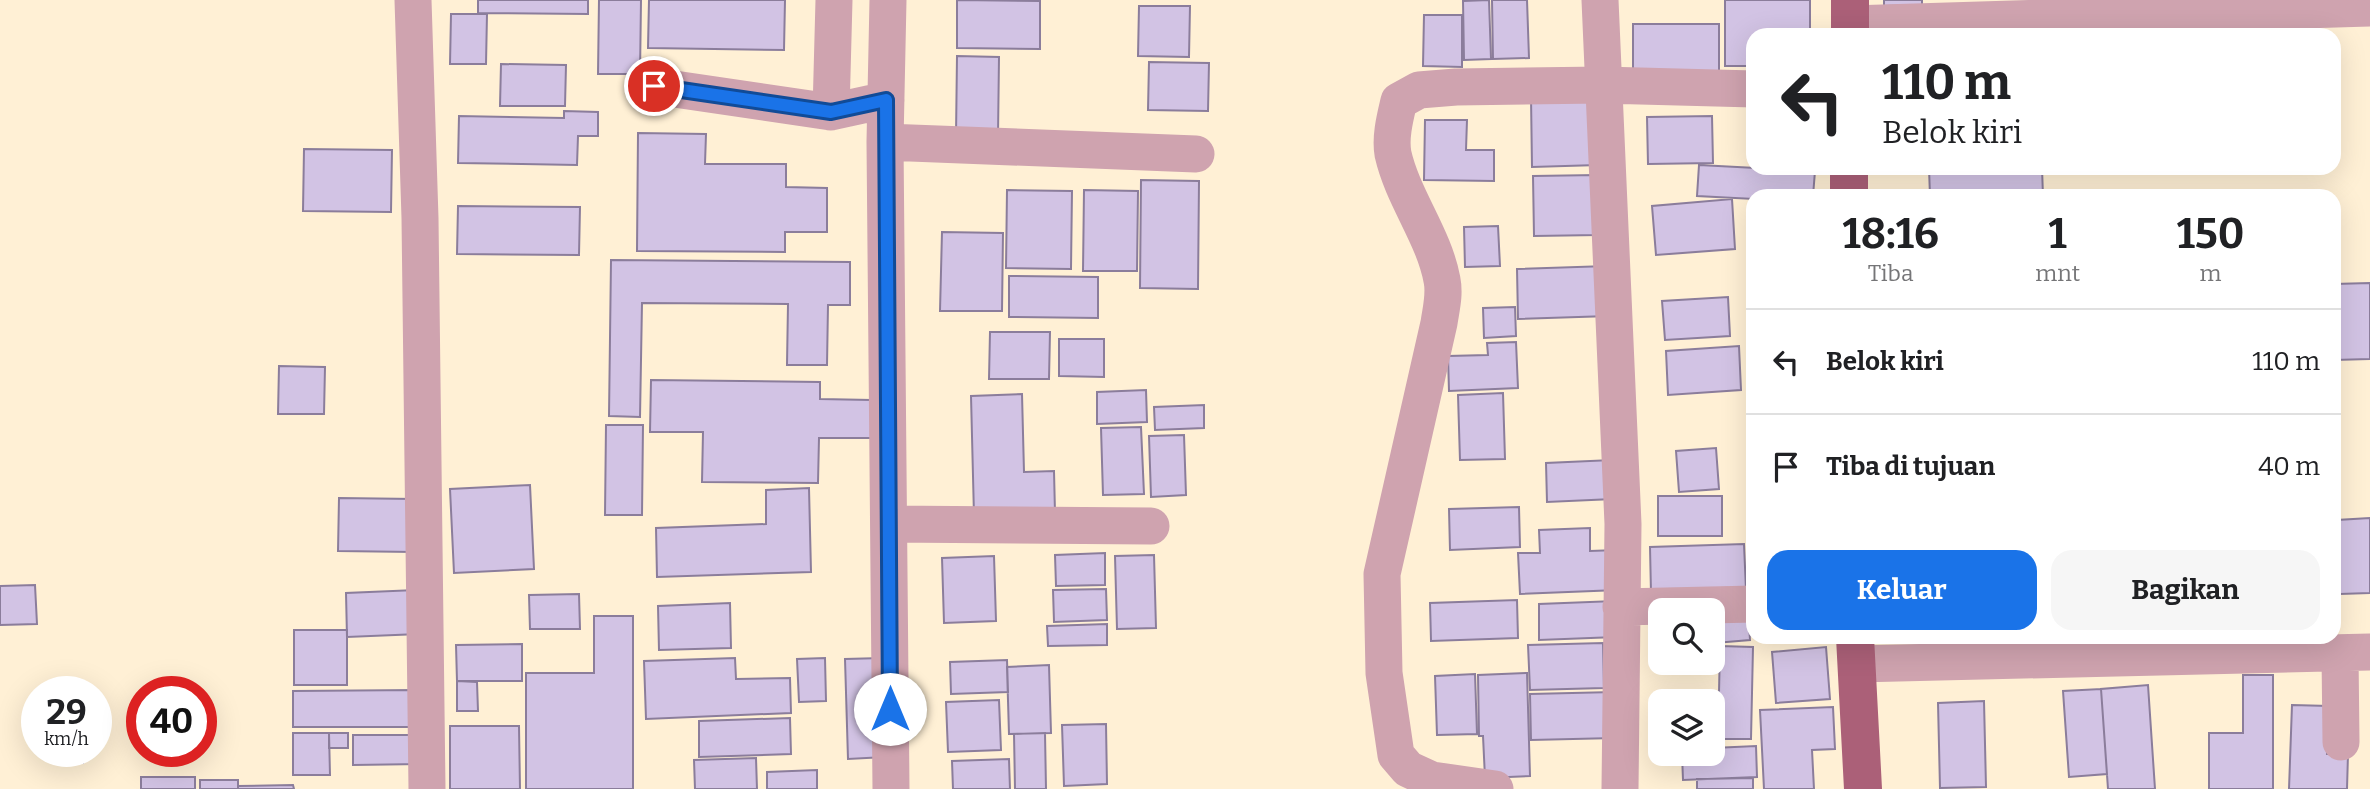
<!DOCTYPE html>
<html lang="id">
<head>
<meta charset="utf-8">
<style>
	body { margin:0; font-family:Bitter,serif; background:#f6f6f6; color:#202124; height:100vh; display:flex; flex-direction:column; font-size:26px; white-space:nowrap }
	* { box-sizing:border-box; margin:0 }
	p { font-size:23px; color:#757577 }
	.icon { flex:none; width:38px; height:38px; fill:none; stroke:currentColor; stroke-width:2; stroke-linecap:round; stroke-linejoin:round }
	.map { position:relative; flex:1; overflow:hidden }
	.panel { position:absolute; left:1746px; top:189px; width:595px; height:455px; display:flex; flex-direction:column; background:#fff; border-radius:21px; box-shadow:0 7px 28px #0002 }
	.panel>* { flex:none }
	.top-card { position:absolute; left:1746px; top:28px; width:595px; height:147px; border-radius:21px; box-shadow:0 7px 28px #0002; background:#fff; color:#202124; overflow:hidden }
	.tools { position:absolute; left:1648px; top:598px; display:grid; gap:14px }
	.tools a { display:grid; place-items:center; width:77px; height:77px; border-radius:14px; background:#fff; box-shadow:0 7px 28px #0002; font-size:35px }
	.speed { position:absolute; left:21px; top:676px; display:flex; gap:14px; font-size:35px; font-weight:700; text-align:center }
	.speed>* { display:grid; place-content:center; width:91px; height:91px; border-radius:50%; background:#fff; box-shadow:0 7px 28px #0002; line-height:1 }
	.speed small { font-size:18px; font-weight:400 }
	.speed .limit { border:10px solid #d22; background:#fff; color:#111 }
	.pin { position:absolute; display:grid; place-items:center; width:60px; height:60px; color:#fff; margin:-30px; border:4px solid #fff; border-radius:50%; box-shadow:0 2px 7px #0007 }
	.me { position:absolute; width:77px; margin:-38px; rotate:0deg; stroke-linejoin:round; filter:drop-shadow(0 0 5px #0008) }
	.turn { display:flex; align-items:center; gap:24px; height:147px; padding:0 21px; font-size:32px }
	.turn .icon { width:91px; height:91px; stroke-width:2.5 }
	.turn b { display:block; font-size:49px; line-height:60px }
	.eta { display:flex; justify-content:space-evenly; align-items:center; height:119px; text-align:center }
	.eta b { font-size:42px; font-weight:700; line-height:49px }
	.cta { display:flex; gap:14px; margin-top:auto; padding:14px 21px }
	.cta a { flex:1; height:80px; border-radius:21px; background:#1a73e8; color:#fff; font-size:28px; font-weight:700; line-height:80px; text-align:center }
	.cta a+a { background:#f6f6f6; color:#202124 }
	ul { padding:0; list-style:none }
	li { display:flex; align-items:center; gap:21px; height:105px; padding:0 21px; border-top:2px solid #e0e0e0 }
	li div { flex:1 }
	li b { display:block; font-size:26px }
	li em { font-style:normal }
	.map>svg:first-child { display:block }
	.building { fill:#d2c3e4; stroke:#8b7d9b; stroke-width:2 }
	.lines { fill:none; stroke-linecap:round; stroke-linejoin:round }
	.minor { stroke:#cfa3af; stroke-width:37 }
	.major { stroke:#ab6078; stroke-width:38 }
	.route-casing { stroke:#114b97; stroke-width:18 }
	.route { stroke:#1a73e8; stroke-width:12 }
</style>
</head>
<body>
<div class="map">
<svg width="2370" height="789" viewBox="0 0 2370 789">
	<rect width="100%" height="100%" fill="#fff0d5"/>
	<path class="building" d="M478 0H588V14L478 13Z
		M599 0H641L640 74H598Z
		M649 0H785L784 50 648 48Z
		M957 0 1040 1V49L957 48Z
		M1489 0 1491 59 1464 60 1463 1Z
		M1492 0H1527L1529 58 1493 59Z
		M1725 0H1810V35H1754V66H1725Z
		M1884 0H1922V5L1884 6Z
		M1139 6H1190L1189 57 1138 56Z
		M451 14H487L486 64H450Z
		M1424 15H1462V67L1423 66Z
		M1633 24H1719V76H1633Z
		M957 56 999 57 998 136H956Z
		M1149 62 1209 63 1208 111 1148 110Z
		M501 64 566 65 565 106H500Z
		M1597 95 1598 165 1532 167 1531 97Z
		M564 111 598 112V136H578L577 165 458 163 459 116 564 118Z
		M1712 116 1713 163 1648 164 1647 117Z
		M1425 120H1467L1466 150H1494V181L1424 180Z
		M638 133 706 134 705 164H786V187L827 188V232H785V252L637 251Z
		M304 149 392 150 391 212 303 211Z
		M1699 165 1815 171 1813 196H1754V199L1697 196Z
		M1929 168H2042L2043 196H1930Z
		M1597 175 1598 235 1534 236 1533 176Z
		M1141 180 1199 181 1198 289 1140 288Z
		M1007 190 1072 191 1071 269 1006 268Z
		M1084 190 1138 191 1137 271H1083Z
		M1732 199 1735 249 1656 255 1652 206Z
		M458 206 580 207 579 255 457 254Z
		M1498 226 1500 266 1465 267 1464 227Z
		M942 232 1003 233 1002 311H940Z
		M611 260 850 262V305H828L827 365H787L788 304 642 303 640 417 609 416Z
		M1607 266 1609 316 1518 319 1517 269Z
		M1009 276 1098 277V318L1009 317Z
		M2370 283V359L2334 360V284Z
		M1728 297 1730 336 1665 340 1662 301Z
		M1515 307 1516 336 1484 338 1483 308Z
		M990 332H1050L1049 379H989Z
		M1059 339H1104V377L1059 376Z
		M1516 342 1518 388 1449 391 1448 356 1488 355 1487 343Z
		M1739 346 1741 390 1668 395 1666 351Z
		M1748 349H1754V445Z
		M279 366 325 367 324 414H278Z
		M651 380 820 382V399L871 400V438H819L818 483 702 482 703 432H650Z
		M1146 390 1147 422 1097 424V392Z
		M1503 393 1505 459 1460 460 1458 395Z
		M1022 394 1024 472 1054 471 1055 513 974 516 971 396Z
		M1204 405V428L1155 430 1154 407Z
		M606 425H643L642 515H605Z
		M1141 427 1144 494 1103 495 1101 428Z
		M1184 435 1186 495 1151 497 1149 436Z
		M1716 448 1719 489 1679 492 1676 451Z
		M1612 460 1613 499 1547 502 1546 463Z
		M530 485 534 569 454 573 450 489Z
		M809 488 811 572 657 577 656 528 766 524V490Z
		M1658 496H1722V536H1658Z
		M339 498 415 499 414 552 338 551Z
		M1519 507 1520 547 1450 550 1449 509Z
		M2370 518V593L2340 594 2337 520Z
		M1590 528V551L1617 550 1618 590 1520 594 1518 553H1540L1539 530Z
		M1744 544 1746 590 1651 593 1650 547Z
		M1105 553V585L1056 586 1055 555Z
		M1154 555 1156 628 1117 629 1115 556Z
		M994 556 996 621 944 623 942 558Z
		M35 585 37 624 0 625V586Z
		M1106 589 1107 620 1054 622 1053 590Z
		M416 590 419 634 347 637 346 593Z
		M579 594 580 629H530L529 595Z
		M1517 600 1518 638 1431 641 1430 603Z
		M1615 601 1616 637 1539 640V604Z
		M730 603 731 648 659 650 658 606Z
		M1748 606 1750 640 1715 643 1713 621Z
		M594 616H633V789H526V673H594Z
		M1107 624V645L1048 646 1047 626Z
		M294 630H347V685H294Z
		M1603 643 1604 688 1530 690 1528 645Z
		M522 644V681H457L456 645Z
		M1720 646 1753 647 1751 739H1713V702H1686L1687 692 1719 693Z
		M1826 647 1830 699 1776 703 1772 652Z
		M735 658 736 679 790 678 791 713 646 719 644 661Z
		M825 658 826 701 799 702 797 659Z
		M882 658 885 757 848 759 845 659Z
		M1007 660 1008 692 951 694 950 662Z
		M1049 665 1051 733 1009 734 1007 667Z
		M1527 673 1530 776 1485 778 1483 736H1479L1478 675Z
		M1475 674 1477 734 1437 735 1435 676Z
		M2243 675H2273V789H2209V733H2243Z
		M457 681 477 682 478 711H457Z
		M2148 685 2155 789H2108L2101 689Z
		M2101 689 2107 774 2069 777 2063 691Z
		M417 690V727H293V691Z
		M1614 692 1615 738 1531 740 1530 694Z
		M999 700 1001 750 948 752 946 702Z
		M1984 701 1986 787 1940 788 1938 703Z
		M2292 705 2329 706 2327 754H2348L2347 789H2289Z
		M1833 707 1835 749 1812 750 1814 789H1764L1760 710Z
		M790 718 791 754 699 757V721Z
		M1106 724 1107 784 1064 786 1062 725Z
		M450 726H519L520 789H450Z
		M293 733H329L330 775H293Z
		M329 733H348V748H329Z
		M1045 733 1046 789H1015L1014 734Z
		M353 735H421V764L353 765Z
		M1756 746 1757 777 1683 780 1682 754H1713V748Z
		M55 751H84L83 763 54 761Z
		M756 758 757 789H695L694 760Z
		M1009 759 1010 789H953L952 761Z
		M817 770V789H767V772Z
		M141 777H195V789H141Z
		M1753 778V789H1697V779Z
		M200 780H238V789H200Z
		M293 785 294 789H238V786Z"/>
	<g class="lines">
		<path class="minor" d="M413 0 420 218 427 789
			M888 0 885 142 891 789
			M1600 0 1623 524 1620 789
			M1850 24 2370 8
			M654 86 831 112 886 100
			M831 112 834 0
			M885 142 1196 154
			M889 524 1151 526
			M1621 607 1754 604
			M2340 654 2341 742
			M1857 664 2370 652
			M1495 789 1432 780 1408 769 1396 755 1384 673 1382 574 1439 323C1441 309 1445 295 1442 280 1434 236 1403 198 1393 154 1390 137 1395 118 1399 101L1419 90 1456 87 1602 85 1754 89"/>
		<path class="major" d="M1850 0V35
			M1849 168V196
			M1855 637 1863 789"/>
	</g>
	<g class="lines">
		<defs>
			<path id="route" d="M654 86 831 112 886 100 890 709"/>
		</defs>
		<use href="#route" class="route-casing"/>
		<use href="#route" class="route"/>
	</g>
</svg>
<div class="tools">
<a><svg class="icon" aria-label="search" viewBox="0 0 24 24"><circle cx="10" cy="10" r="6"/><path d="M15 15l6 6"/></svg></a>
<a><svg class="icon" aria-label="layers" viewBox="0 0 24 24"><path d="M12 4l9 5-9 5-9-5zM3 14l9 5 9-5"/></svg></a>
</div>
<div class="speed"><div>29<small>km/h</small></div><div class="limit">40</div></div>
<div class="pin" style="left:654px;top:86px;background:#d93025"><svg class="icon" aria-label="arrive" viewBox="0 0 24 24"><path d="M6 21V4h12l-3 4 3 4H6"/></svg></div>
<svg class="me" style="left:890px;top:709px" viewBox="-20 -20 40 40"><circle r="19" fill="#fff"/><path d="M0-13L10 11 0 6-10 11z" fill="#1a73e8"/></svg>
<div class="top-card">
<div class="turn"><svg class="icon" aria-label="left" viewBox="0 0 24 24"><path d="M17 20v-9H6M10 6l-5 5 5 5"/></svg><div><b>110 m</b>Belok kiri</div></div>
</div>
<section class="panel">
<div class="eta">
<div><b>18:16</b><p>Tiba</p></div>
<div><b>1</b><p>mnt</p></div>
<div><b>150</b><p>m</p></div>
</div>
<ul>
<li><svg class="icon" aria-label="left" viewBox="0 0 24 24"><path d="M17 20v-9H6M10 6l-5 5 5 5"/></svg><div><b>Belok kiri</b></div><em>110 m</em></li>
<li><svg class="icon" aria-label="arrive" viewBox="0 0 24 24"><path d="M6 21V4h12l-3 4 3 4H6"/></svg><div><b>Tiba di tujuan</b></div><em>40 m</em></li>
</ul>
<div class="cta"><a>Keluar</a><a>Bagikan</a></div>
</section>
</div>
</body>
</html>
